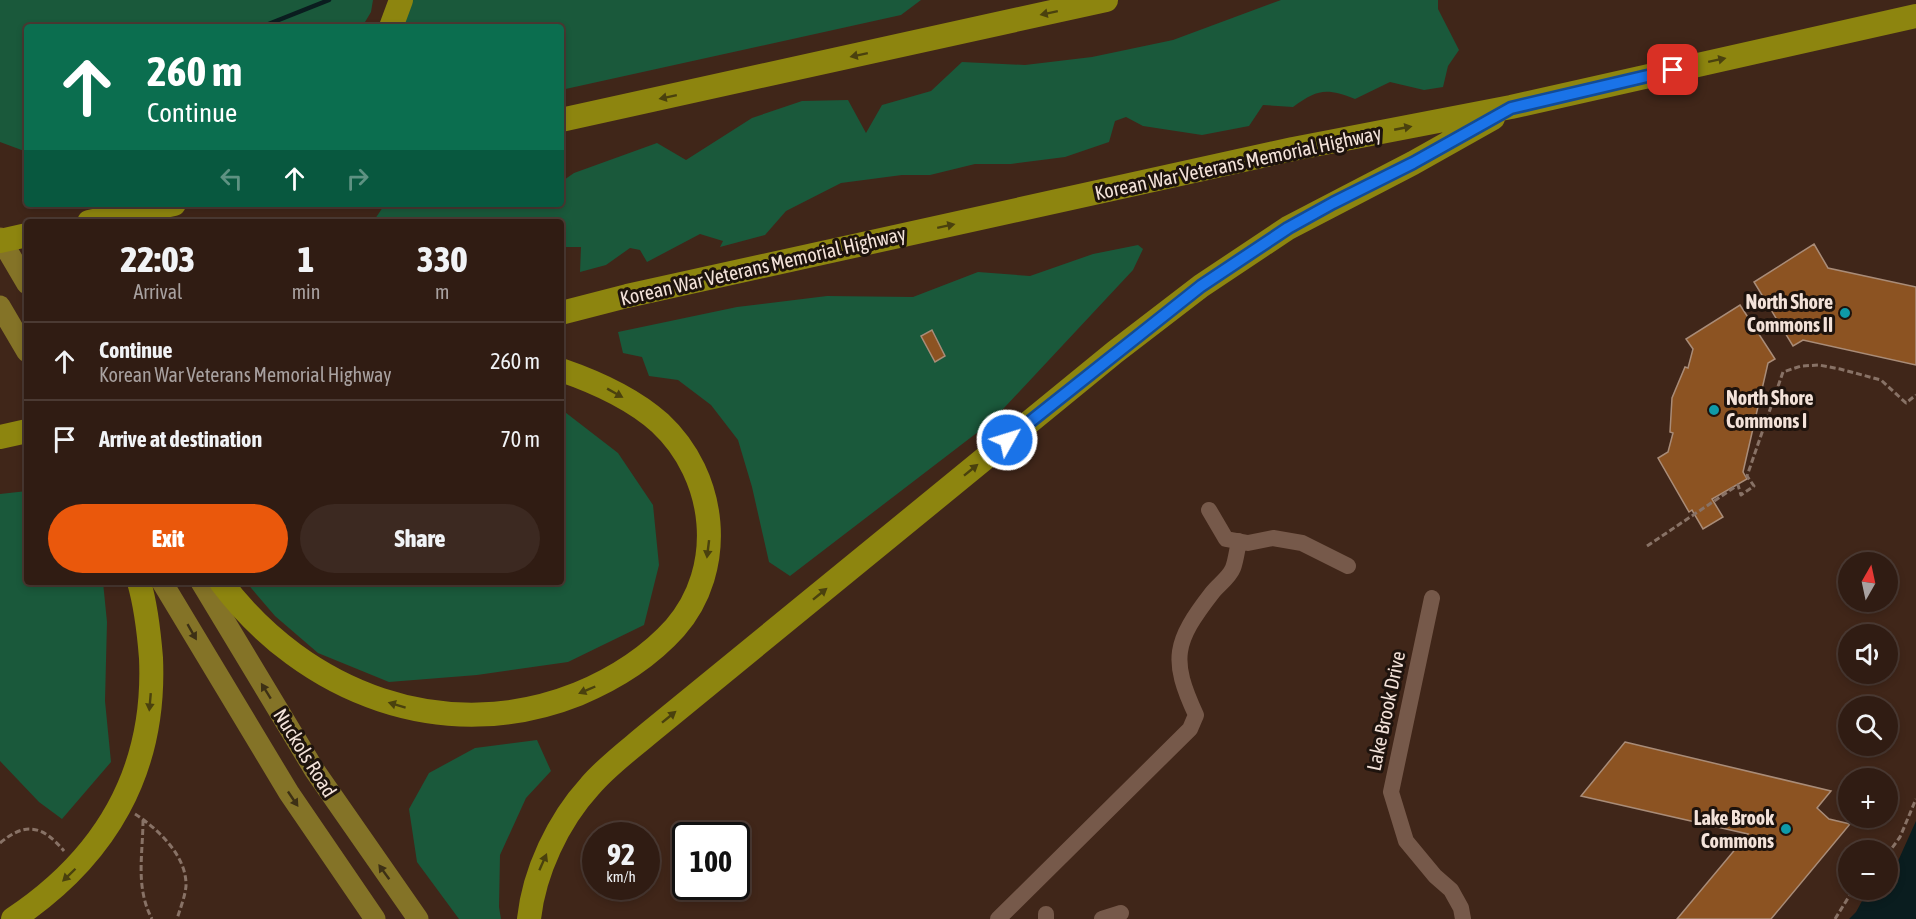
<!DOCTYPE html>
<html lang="en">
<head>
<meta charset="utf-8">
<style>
	body { margin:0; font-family:"Asap Condensed",sans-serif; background:#3c2921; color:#f1f3f6; height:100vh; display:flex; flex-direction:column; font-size:22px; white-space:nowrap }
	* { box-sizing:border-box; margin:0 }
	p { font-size:20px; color:#a8a1a0 }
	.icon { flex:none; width:33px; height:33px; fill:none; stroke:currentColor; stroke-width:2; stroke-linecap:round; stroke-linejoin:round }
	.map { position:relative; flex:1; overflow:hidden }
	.details { position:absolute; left:24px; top:219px; width:540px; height:366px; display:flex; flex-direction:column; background:#301c13; border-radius:6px; box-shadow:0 3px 9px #0003,0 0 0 2px #4b3a33 }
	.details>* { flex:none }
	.top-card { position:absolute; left:24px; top:24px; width:540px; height:183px; border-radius:6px; box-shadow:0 3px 9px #0003,0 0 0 2px #4b3a33; background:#0b6e4f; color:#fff; overflow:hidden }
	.needle { width:39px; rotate:9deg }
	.fabs { position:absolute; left:1838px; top:552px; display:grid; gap:12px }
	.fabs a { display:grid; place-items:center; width:60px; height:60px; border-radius:50%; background:#301c13; box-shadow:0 3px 9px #0003,0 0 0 2px #4b3a33; font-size:30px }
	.speed { position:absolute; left:582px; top:822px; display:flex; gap:12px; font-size:30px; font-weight:700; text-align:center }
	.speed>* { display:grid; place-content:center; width:78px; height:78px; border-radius:50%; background:#301c13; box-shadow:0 3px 9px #0003,0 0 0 2px #4b3a33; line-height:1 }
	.speed small { font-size:15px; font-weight:400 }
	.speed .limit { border:3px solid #111; border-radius:9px; background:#fff; color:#111 }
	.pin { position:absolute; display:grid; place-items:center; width:51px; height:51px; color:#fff; margin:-26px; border-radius:12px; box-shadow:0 3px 9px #0006 }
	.me { position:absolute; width:66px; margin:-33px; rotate:51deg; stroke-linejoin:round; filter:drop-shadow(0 0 4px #0008) }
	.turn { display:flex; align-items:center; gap:21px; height:126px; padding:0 24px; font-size:27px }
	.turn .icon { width:78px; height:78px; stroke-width:2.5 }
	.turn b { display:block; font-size:42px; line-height:51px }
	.lanes { display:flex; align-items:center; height:57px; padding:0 24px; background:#0003; justify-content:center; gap:30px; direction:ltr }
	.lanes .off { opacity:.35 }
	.eta { display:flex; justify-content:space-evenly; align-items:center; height:102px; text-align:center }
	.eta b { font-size:36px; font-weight:800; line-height:42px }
	.primary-button { display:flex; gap:12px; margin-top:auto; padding:12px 24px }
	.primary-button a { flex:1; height:69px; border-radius:36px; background:#ea580c; color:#fff; font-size:24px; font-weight:800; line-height:69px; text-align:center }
	.primary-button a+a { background:#3c2921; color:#f1f3f6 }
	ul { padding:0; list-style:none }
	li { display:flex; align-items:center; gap:18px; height:78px; padding:0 24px; border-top:2px solid #4b3a33 }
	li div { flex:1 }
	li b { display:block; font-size:22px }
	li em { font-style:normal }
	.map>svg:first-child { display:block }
	.green { fill:#1a593b }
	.water { fill:#0a1d1f }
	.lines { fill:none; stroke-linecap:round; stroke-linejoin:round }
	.stream { stroke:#0a1d1f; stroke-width:4.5 }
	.building { fill:#8c5322; stroke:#a98c78; stroke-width:1.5 }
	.path { stroke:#887266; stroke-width:3; stroke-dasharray:6 3; stroke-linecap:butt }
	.minor { stroke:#76594a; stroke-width:16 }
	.major { stroke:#847327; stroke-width:21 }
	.highway { stroke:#8d850f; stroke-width:24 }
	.oneway { fill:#4a410e }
	.oneway2 { fill:#3d3015 }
	.route-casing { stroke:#114b97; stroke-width:15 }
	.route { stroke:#1a73e8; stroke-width:10 }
	.culture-dot { fill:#0f9aa8; stroke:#1e130d; stroke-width:2 }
	.labels { text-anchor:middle; stroke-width:6; stroke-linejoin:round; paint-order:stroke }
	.street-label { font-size:20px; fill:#f3e2d9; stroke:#1e130d }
	.poi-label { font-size:20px; font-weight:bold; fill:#f3e2d9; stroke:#1e130d; text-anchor:end }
</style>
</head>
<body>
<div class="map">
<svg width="1916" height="919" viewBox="0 0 1916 919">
	<rect width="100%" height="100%" fill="#402619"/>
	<path class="green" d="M0 0H373L371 12 362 27H27V152L0 142Z
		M411 0H921L901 15 561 90V27H402Z
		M1281 0H1438V9L1459 50 1448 66 1443 87 1424 90 1390 82 1355 99C1326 88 1318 89 1293 107L1263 105 1249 126 1202 135 1143 126 1126 117 1115 121 1109 142 1065 157 1011 164H975L930 175H902L841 183 786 211 765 235 720 247 723 241 700 234 647 262 640 250 630 248 606 265 580 272 581 247H565L561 252V222H373L383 207 409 204H520L521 209 529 204H561V182L574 173 657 143 686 160 752 118 802 101 848 100 866 133 882 105 931 91 962 62 1025 65 1092 57 1173 40Z
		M1138 245 1143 249 1133 270 991 422 790 576 769 562 752 487 738 440 711 405 678 380 649 376 642 357 623 353 618 332 737 307 827 296 913 297 978 272 1030 276 1093 254Z
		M561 409 618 453 653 505 659 565 644 625 568 662 477 675 389 682 318 653 275 616 246 582H561Z
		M27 491V582H103L107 622 105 701 111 762 62 819 39 802 0 761V494Z
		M537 740 551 771 526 798 500 855 499 907 501 919H459L417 862 409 809 429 773 475 748Z"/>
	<path class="water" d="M1916 821V919H1849L1856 912 1868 890H1887V872L1898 861Z"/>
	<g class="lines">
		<path class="stream" d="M261 27 329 0"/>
	</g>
	<path class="building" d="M1814 244 1828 268 1916 287V365L1803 340 1793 346 1754 282Z
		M1740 305 1775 359 1768 363 1743 472 1747 479 1712 499 1723 517 1703 529 1692 510 1689 512 1658 458 1668 452 1673 433 1670 432 1672 398 1685 367 1688 368 1693 349 1686 339Z
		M932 330 945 356 935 362 921 336Z
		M1625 742 1831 791 1817 808 1829 819 1850 824 1771 919H1677L1748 834 1581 796Z"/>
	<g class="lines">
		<path class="path" d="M1647 546 1738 485 1741 495 1754 486 1747 476 1783 372 1801 366 1819 365 1840 369 1881 380 1906 403 1916 395
			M135 814C158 829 187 856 186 886 185 897 180 909 177 919
			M143 820C143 854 135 887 152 919
			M0 843C26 821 43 826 64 851
			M1887 855 1900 837 1916 799
			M1835 919 1853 890"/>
		<path class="minor" d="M1209 510 1226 539 1248 543 1273 538 1302 543 1348 566
			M1432 598 1391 792 1406 841 1435 876 1451 890 1461 908 1463 919
			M1046 914V919
			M998 919 1190 729 1196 715C1170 659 1174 642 1212 593 1218 585 1229 578 1233 568 1236 560 1237 550 1239 541
			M1102 919 1121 913"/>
		<path class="major" d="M0 238 27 284
			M0 306 27 352
			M162 582 289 793 375 919
			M201 582 315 771 418 919"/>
		<path class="highway" d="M391 27 401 0
			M561 120 1106 0
			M89 222 174 204
			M0 241 27 235
			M561 313 627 296 1293 149 1511 107 1916 16
			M0 437 27 431
			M221 582C305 694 445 747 578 694 614 679 649 657 675 628 727 568 717 476 660 423 632 398 596 382 561 370
			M13 919C106 857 156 771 151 658 149 633 146 606 139 582
			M529 919C534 872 558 821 590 786 607 766 629 750 649 733L1115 352 1201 286 1288 228 1413 163 1493 118"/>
	</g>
	<defs><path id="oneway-solid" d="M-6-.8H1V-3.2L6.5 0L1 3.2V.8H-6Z" transform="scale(1.5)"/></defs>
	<g class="oneway">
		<use href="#oneway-solid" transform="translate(1049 13) rotate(168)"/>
		<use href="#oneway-solid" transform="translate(859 55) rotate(168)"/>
		<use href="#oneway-solid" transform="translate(1717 60) rotate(-12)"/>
		<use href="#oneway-solid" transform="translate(668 97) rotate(168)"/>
		<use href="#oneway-solid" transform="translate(1403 128) rotate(-11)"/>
		<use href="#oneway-solid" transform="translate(946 226) rotate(-12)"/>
		<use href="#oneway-solid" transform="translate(615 393) rotate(29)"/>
		<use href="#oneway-solid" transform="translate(971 470) rotate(-39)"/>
		<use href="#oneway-solid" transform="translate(708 549) rotate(97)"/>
		<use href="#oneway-solid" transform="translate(820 594) rotate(-39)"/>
		<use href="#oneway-solid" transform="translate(587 690) rotate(157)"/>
		<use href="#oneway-solid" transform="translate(150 702) rotate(95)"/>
		<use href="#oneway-solid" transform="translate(397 705) rotate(-163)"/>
		<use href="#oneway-solid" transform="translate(669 717) rotate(-39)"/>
		<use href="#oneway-solid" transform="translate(543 862) rotate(-66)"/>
		<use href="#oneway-solid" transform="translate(69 875) rotate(136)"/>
	</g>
	<g class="oneway2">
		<use href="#oneway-solid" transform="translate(192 632) rotate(60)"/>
		<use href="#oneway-solid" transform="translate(266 691) rotate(-122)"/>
		<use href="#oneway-solid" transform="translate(293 799) rotate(56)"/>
		<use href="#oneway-solid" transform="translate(384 872) rotate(-126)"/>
	</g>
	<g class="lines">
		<defs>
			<path id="route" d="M1007 440 1201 286 1288 228 1333 203 1413 163 1511 108 1673 70"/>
		</defs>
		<use href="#route" class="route-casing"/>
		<use href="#route" class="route"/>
	</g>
	<g class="culture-dot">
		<circle cx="1845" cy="313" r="6"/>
		<circle cx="1714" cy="410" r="6"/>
		<circle cx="1786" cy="829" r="6"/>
	</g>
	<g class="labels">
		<g class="street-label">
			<text transform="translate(1238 163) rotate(-12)" y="7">Korean War Veterans Memorial Highway</text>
			<text transform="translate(763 266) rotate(-13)" y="7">Korean War Veterans Memorial Highway</text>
			<text transform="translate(1386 711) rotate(-78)" y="7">Lake Brook Drive</text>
			<text transform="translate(305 753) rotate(58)" y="7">Nuckols Road</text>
		</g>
		<g class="poi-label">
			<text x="1833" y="309">North Shore<tspan x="1833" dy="23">Commons II</tspan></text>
			<text x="1726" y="405" text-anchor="start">North Shore<tspan x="1726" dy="23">Commons I</tspan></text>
			<text x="1774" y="825">Lake Brook<tspan x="1774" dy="23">Commons</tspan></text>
		</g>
	</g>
</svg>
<div class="fabs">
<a><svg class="needle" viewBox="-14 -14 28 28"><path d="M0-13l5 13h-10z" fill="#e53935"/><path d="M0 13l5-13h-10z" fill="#a8a1a0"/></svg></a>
<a><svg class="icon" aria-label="sound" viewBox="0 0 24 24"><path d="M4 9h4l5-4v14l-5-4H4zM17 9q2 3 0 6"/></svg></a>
<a><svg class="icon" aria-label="search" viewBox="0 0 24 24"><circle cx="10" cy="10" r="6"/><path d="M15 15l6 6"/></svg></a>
<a>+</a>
<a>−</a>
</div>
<div class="speed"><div>92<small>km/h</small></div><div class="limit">100</div></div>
<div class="pin" style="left:1673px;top:70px;background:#d93025"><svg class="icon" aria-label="arrive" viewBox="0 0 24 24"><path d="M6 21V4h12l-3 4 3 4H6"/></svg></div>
<svg class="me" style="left:1007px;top:440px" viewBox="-20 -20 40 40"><circle r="17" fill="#1a73e8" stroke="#fff" stroke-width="3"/><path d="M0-11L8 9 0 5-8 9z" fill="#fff"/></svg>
<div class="top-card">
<div class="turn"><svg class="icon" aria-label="ahead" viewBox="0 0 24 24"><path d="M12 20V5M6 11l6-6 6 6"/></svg><div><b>260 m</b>Continue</div></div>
<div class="lanes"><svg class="icon off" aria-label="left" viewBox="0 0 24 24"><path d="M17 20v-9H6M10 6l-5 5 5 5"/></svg><svg class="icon" aria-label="ahead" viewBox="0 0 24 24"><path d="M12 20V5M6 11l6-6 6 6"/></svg><svg class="icon off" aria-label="right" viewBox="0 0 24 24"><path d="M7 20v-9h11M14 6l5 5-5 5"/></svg></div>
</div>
<section class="details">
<div class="eta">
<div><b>22:03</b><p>Arrival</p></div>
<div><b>1</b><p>min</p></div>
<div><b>330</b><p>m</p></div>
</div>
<ul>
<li><svg class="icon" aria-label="ahead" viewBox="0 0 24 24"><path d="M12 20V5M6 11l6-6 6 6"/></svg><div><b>Continue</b><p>Korean War Veterans Memorial Highway</p></div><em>260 m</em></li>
<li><svg class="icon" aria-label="arrive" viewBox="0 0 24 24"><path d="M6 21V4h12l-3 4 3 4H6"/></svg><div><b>Arrive at destination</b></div><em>70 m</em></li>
</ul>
<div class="primary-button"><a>Exit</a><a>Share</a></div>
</section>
</div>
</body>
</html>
